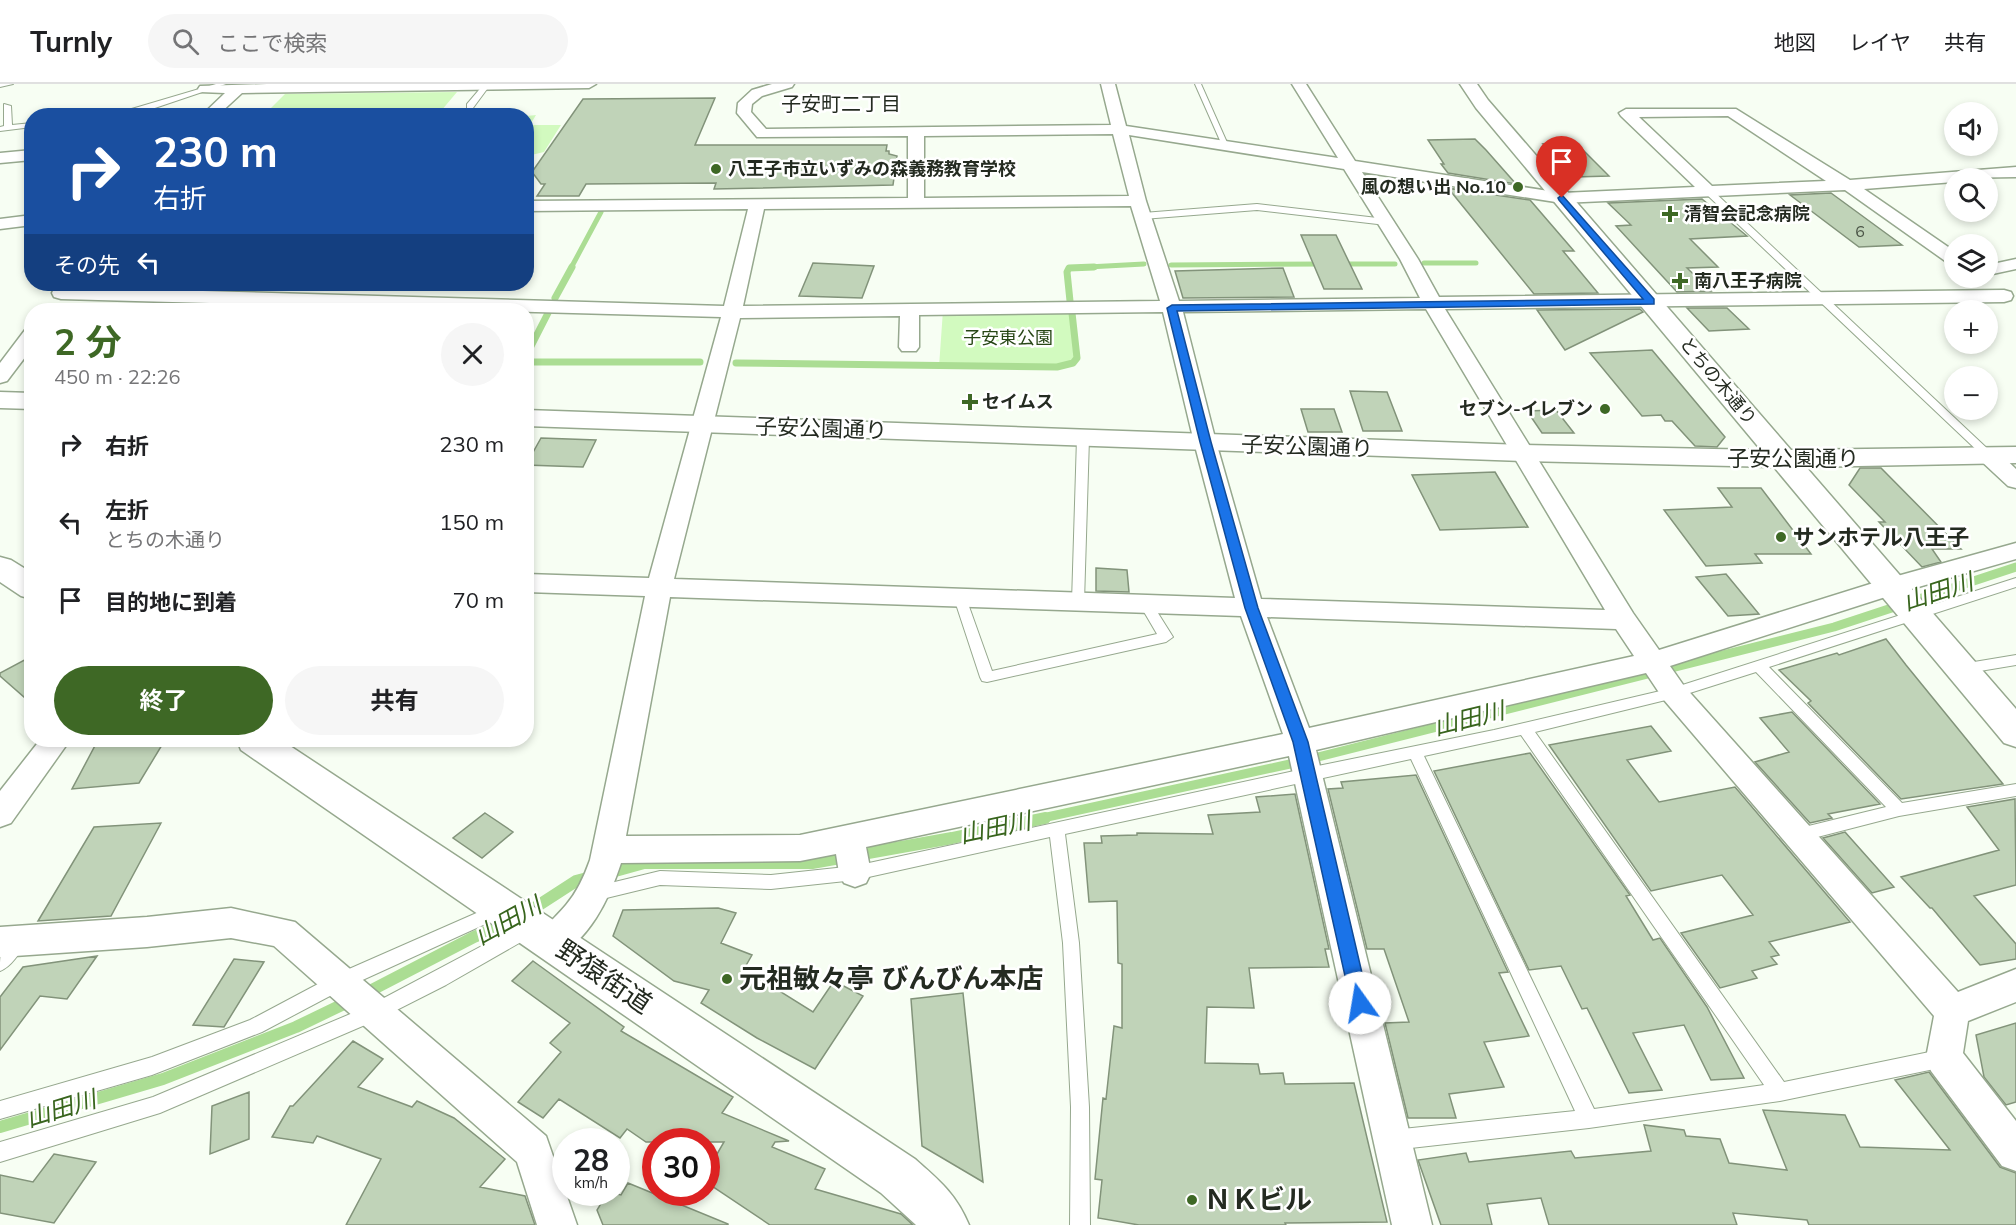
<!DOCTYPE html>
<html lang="ja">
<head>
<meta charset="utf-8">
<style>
	body { margin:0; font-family:Mulish,"Noto Sans JP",sans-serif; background:#f6f6f6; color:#202124; height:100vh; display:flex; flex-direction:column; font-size:22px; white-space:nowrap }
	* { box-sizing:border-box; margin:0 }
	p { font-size:20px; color:#757577 }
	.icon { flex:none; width:33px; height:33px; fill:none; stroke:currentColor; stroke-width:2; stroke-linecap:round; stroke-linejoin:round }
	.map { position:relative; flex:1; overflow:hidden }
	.drawer { position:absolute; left:24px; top:219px; width:510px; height:444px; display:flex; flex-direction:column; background:#fff; border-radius:24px; box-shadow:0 3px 9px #0003 }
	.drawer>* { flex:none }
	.hud { position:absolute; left:24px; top:24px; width:510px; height:183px; border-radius:24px; box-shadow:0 3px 9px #0003; background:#1a4fa0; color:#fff; overflow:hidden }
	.buttons { position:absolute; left:1944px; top:18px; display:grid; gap:12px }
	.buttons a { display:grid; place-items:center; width:54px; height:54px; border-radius:50%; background:#fff; box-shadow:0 3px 9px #0003; font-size:30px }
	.speed { position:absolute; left:552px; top:1044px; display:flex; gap:12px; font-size:30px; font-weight:700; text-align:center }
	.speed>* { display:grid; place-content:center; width:78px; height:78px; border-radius:50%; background:#fff; box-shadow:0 3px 9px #0003; line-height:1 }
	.speed small { font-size:15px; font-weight:400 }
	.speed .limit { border:9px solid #d22; background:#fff; color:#111 }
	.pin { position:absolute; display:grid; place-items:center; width:51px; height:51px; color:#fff; margin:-62px -26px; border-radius:50% 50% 50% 0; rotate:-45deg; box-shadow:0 0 6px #0007 }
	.pin .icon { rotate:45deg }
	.me { position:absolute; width:66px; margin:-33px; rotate:347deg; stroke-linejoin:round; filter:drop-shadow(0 0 4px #0008) }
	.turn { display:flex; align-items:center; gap:21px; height:126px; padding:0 30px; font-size:27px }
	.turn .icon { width:78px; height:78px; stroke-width:2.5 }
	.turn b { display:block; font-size:42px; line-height:51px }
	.then { display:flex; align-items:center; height:57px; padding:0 30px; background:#0003; gap:12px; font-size:22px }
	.round { display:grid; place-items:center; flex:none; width:63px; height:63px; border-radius:32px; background:#f6f6f6 }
	.head { display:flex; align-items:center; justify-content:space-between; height:102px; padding:0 30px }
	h1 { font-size:36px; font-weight:700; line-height:45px; color:#3e6825 }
	.cta { display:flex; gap:12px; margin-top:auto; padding:12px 30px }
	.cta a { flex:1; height:69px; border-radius:36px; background:#3e6825; color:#fff; font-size:24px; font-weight:700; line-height:69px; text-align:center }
	.cta a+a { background:#f6f6f6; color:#202124 }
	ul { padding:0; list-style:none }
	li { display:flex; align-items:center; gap:18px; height:78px; padding:0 30px }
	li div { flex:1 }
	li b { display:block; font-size:22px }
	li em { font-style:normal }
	header { display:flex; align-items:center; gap:36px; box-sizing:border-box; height:84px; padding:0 30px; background:#fff; border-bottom:2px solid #e0e0e0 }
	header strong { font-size:28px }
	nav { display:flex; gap:33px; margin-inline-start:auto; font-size:21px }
	.search { width:420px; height:54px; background:#f6f6f6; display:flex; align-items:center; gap:15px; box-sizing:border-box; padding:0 21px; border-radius:33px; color:#757577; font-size:22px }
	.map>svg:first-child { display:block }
	.green { fill:#d2fabf }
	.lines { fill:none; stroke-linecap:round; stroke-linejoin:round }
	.stream-far3 { stroke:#abdd93; stroke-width:5 }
	.stream-far2 { stroke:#abdd93; stroke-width:7 }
	.stream-far1 { stroke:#abdd93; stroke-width:9 }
	.stream { stroke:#abdd93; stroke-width:12 }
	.building { fill:#c0d3b8; stroke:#82937a; stroke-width:1.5 }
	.service-casing { stroke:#96a88e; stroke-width:2 }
	.minor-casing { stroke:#96a88e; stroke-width:3 }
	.tertiary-casing { stroke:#96a88e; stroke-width:3 }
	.secondary-casing { stroke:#96a88e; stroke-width:3 }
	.service { fill:#fff; fill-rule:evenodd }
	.minor { fill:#fff; fill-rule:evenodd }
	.tertiary { fill:#fff; fill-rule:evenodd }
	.secondary { fill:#fff; fill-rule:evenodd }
	.route { fill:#1a73e8; stroke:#114b97; stroke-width:1.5 }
	.poi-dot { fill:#3e6825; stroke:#fff; stroke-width:2 }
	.labels { text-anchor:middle; stroke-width:5; stroke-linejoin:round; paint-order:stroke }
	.far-number-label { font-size:16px; fill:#4b5547 }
	.far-poi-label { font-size:18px; font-weight:bold; fill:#242b21; stroke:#fff; text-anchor:start }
	.far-park-label { font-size:18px; fill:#284716; stroke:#fff }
	.far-street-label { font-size:18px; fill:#242b21; stroke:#fff }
	.far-neighbourhood-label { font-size:20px; fill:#242b21; stroke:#fff }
	.street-label { font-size:22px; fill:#242b21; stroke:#fff }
	.poi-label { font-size:22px; font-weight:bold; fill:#242b21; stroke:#fff; text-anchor:start }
	.water-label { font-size:24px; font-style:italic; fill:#38651d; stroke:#fff }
	.near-street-label { font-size:27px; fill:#242b21; stroke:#fff }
	.near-poi-label { font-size:27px; font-weight:bold; fill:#242b21; stroke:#fff; text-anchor:start }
</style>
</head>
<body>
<header>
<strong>Turnly</strong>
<div class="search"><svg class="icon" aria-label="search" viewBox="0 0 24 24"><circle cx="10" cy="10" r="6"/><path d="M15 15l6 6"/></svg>ここで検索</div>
<nav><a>地図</a><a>レイヤ</a><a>共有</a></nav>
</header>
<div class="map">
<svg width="2016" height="1141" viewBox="0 0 2016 1141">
	<rect width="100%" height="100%" fill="#f7fef3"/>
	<path class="green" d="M457 8 441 27H481L478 31H493L492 32 264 31 285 10Z
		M536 31 530 41H561L544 68 527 72V32Z
		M1071 225 1077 274 1073 279 1057 283H939L943 226Z"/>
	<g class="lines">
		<path class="stream-far3" d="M1424 179H1476
			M1340 180H1395
			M1171 181 1323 180
			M571 184 601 128
			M1069 184 1144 180"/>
		<path class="stream-far2" d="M555 214 572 183
			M1070 217 1067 188 1069 184 1094 183
			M526 272 548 229
			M526 278H700
			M736 279 1057 283 1073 279 1077 274 1072 229"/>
		<path class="stream-far1" d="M1038 735 1290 680 1834 543 2016 483"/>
		<path class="stream" d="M608 789 644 779H812L952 754 1045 734
			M525 830 576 797 591 793
			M364 910 474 853 508 839
			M0 1043 163 995 296 943 352 916"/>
	</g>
	<path class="building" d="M715 14 695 61H887L886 67H889V70L897 72 893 101 714 105 716 99 586 100 579 112H537L545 100H541L532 88 583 15Z
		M1475 55 1486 66 1516 100 1448 89 1441 80H1444L1428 56Z
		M1576 59 1609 92 1574 93 1543 60Z
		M1448 104 1530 116 1574 167H1563L1598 209 1534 210Z
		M1831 109 1902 161 1859 163 1790 111Z
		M1702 115 1747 152 1690 155 1718 183 1687 184 1711 207 1677 208 1616 142 1631 141 1608 119Z
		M1301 151H1336L1362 205H1324Z
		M813 179 874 182 862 214 799 212Z
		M1283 184 1294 213 1183 214 1175 187Z
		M1687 224H1727L1749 245 1709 247Z
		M1640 225 1643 228 1565 266 1537 226Z
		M1652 266 1725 353 1717 363 1695 362 1672 337H1665L1661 331 1642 332 1590 269Z
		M1350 307 1387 308 1402 347H1363Z
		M1301 325H1334L1342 348H1308Z
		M1556 326 1574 349H1542L1527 327Z
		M541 354 596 356 583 383 526 381Z
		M1860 384H1881L1961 465H1932L1941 478 1922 483 1879 438H1885L1849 401Z
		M1495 388 1528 443 1440 446 1412 391Z
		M1718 404H1761L1811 470H1755L1762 479 1706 482 1664 426 1732 423Z
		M1096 484 1127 486 1129 508 1096 507Z
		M1726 490 1759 530 1728 532 1696 493Z
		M1886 555 1906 581 2003 700 1901 715 1808 619 1811 617 1779 586 1837 569 1839 571Z
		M32 572V620L0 592V589Z
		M1792 628 1880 720 1828 730 1832 734 1810 739 1755 678 1789 668 1760 634Z
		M1651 642 1671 667 1627 676 1659 718 1735 703 1850 838 1769 858 1779 871 1771 873 1777 880 1752 887 1757 894 1720 904 1681 849 1753 831 1722 791 1651 807 1549 661Z
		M98 656H165L139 699 72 705Z
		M1530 669 1630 811 1626 812 1653 856 1660 854 1707 923 1744 994 1711 996 1684 941 1633 949 1662 1006 1629 1009 1587 924 1582 925 1561 882 1529 886 1434 687Z
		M1416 691 1508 888 1499 889 1529 952 1484 958 1504 1003 1449 1010 1456 1034H1408L1385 939 1409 938 1384 865H1367L1328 705 1343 704 1341 698Z
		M1295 710 1329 865H1325L1329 883 1249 884 1254 924 1207 923 1205 979 1258 980 1260 990 1283 989 1285 1000 1354 999 1387 1138 1285 1139 1286 1141H1139L1098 1134 1102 1096 1095 1095 1103 1014 1106 1015 1114 942 1122 944V880L1118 879 1117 817 1089 818 1084 759H1102L1101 752 1137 751V749L1213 750 1208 731 1260 728 1256 713Z
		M2015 715 2016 801 1974 812 2016 860V875L1980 881 1932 824H1930L1901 793 1999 766 1967 723Z
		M485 729 513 748 482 774 453 754Z
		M161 739 111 832 38 837 94 743Z
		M1845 748 1894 803 1872 809 1823 754Z
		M718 824 736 829 721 859 752 871 744 885 813 928 834 897 863 912 815 985 757 954 701 919 709 906 674 897 613 852 623 826Z
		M97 872 67 915 40 912 0 966V913L23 883Z
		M234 875 264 878 224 943 193 941Z
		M533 877 624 943 621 947 733 1013 722 1029 789 1057 775 1058 772 1063 825 1085 815 1105 901 1130 913 1141H770L706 1098V1089L724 1058H646L627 1045 620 1054 559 1015 543 1034 518 1018 561 968 550 959 570 939 512 897Z
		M963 909 983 1098 922 1062 911 915Z
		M2016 939V1018L2006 1021 1984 993 1976 951Z
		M353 957 383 975 358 1003 412 1023 417 1017 454 1034 505 1075 480 1103 525 1112 535 1141H346L381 1075 317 1052 313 1059 272 1053 290 1022H293Z
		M1929 988 2000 1083 2016 1089V1141H1809L1807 1136 1733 1129 1737 1141H1549L1541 1114 1487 1120 1492 1141H1441L1418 1076 1466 1069 1469 1078 1571 1067 1575 1074 1651 1067 1644 1041 1684 1046 1686 1052 1720 1055 1729 1079 1787 1086 1763 1026 1845 1031 1860 1063 1950 1066 1895 996Z
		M249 1008V1055L210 1070 212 1022Z
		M54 1070 96 1078 54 1139 0 1129V1091L33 1098Z
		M628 1099 728 1140V1141H603L597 1126 608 1108 621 1111Z"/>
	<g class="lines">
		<defs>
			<path id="service" d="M0 0H13L0 3Z
				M216 0H226L143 28 124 32H108Z
				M484 0 490 1 473 24H467V20Z
				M1195 0H1201L1229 63 1222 61Z
				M4 20 11 22 12 41 32 39V43L0 47V43L4 42Z
				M1704 104H1710L1992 369V373H1984L1704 108Z
				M1257 120 1386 135 1390 138 1386 141 1257 126 1143 135 1139 132 1143 129Z
				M330 213 338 215 317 226H305Z
				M1083 351 1089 354 1084 518 1078 523 1072 518 1077 354Z
				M2016 494V503L1769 583 1902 719 2016 700V712L1899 732 1798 758 1792 756 1790 751 1792 746 1886 723 1756 588 1674 614 1535 648 1784 998 1944 965 1950 968 1953 974 1950 980 1944 983 1780 1017 1589 1044 1393 1066 1386 1063 1383 1056 1386 1049 1393 1046 1575 1027 1411 675 1065 750 1079 859 1089 1023 1090 1141H1070L1071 1023 1063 859 1050 753 855 796 771 805 660 801 594 817 588 815 586 810 588 805 594 803 660 787 771 791 855 782 1308 684 1494 646 1673 604ZM1521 651 1764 1001 1594 1025 1424 672Z
				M960 510 966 514 992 587 1157 550 1140 521 1146 516 1151 518 1173 553 1166 558 987 598 982 597 980 593 954 514Z
				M2016 571V581L1962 590 1955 585 1962 580Z
				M497 820 503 822 505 827 503 832 345 904 262 948 152 991 0 1035V1017L152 973 250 936 333 892Z
				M529 837 535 840 537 845 535 850 446 901 379 935 160 1029 0 1078V1058L153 1013 367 923Z
				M17 850 23 853 25 858C21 868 11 883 0 887 0 871 0 857 17 850Z"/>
			<path id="minor" d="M267 0H596L589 4 242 9 217 32H201L225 9 200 8 198 5 200 2Z
				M772 0H794L792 3 762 12 752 20 751 28 766 45 1111 41 1101 0H1115L1126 42 1338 74 1292 0H1306L1355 77 1562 109 1695 103 1621 32 1619 29 1626 25H1736L1850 96 2016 83V93L1954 94V98L1864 105 1954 167V180L1948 179 1845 106 1562 119 1362 88 1418 175 1439 213 2004 206 2011 208 2013 212 2011 216 2004 218 1445 225 1633 529 1659 566 1883 496 2016 459V475L1901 508 1670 582 1684 602 1958 908 2016 885V918L1968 937 1963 969 2016 1037V1087L2002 1082 1931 987 1926 974 1934 932 1664 616 1646 589 1316 666 1432 1141H1392L1289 672 866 763 871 789 866 799 855 803 844 799 839 789 836 770 800 777 621 779C610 813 588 860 553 873L541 869 536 858C543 843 555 834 566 821 577 808 584 793 590 776L645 512 526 508V490L649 494 721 233 61 215 54 213 52 209 54 205 61 203 724 222 748 125 526 127V117L908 114V52L757 53 737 29 738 19 752 6ZM1728 32 1826 97 1712 102 1639 33ZM1113 50 1129 112 924 114V52ZM1129 51 1344 85 1400 175 1420 214 1179 217 1146 117ZM1131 122 1160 217 743 222 764 125ZM1426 225 1605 526 1261 515 1216 358 1183 228ZM1163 228 1194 358 1235 514 674 495 740 234 900 232 899 263 902 267H916L919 263V231ZM670 513 1241 532 1283 650 800 751 626 752ZM1267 533 1616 545 1634 572 1309 644Z
				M32 66V76L0 79V69Z
				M32 131V141L0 145V135Z
				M2016 175V185L1988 191V181Z
				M32 244V264L7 297 0 299V279L25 246Z
				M1988 364 1996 366 2016 385V404L2008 402 1980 376 1977 371 1980 366Z
				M40 656H70L11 739 0 743V707Z
				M231 824 295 838 546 1052 577 1141H537L517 1078 274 862 231 854 147 863 0 873V843L147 833Z"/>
			<path id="tertiary" d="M1460 0H1477L1488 16 1791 366 2016 363V379L1806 383 2016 625V663L2004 659 1774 383 1523 377 526 342V326L1523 361 1761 366 1476 24Z
				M0 308 32 309V325L0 324Z"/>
			<path id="secondary" d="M0 473 11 476 32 489V515L21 512 0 498Z
				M237 656H281L915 1075C940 1097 956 1110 969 1141H916L881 1109 241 666Z"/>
		</defs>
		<use href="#service" class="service-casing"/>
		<use href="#minor" class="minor-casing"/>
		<use href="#tertiary" class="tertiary-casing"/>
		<use href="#secondary" class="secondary-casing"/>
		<use href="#service" class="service"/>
		<use href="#minor" class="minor"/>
		<use href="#tertiary" class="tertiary"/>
		<use href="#secondary" class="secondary"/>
	</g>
	<path class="route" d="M1562 111 1654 215V220L1177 227 1211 358 1258 524 1308 658 1369 919 1366 925 1360 927 1354 925 1351 919 1293 658 1245 524 1200 358 1167 224 1172 221 1643 215 1559 116 1558 114Z"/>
	<g class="poi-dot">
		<circle cx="716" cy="85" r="6"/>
		<circle cx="1518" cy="103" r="6"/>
		<path d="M1667 121h6v6h6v6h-6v6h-6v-6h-6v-6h6z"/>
		<path d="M1677 188h6v6h6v6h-6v6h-6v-6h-6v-6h6z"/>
		<path d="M967 309h6v6h6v6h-6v6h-6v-6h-6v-6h6z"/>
		<circle cx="1605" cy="325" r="6"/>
		<circle cx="1781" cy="453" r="6"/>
		<circle cx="727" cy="895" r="6"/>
		<circle cx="1192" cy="1116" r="6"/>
	</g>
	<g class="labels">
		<g class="far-number-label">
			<text x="1860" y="153">6</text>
		</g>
		<g class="far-poi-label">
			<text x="728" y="91">八王子市立いずみの森義務教育学校</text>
			<text x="1506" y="109" text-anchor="end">風の想い出 No.10</text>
			<text x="1684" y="136">清智会記念病院</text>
			<text x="1694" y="203">南八王子病院</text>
			<text x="982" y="324">セイムス</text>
			<text x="1593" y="331" text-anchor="end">セブン-イレブン</text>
		</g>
		<g class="far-park-label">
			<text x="1008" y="260">子安東公園</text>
		</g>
		<g class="far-street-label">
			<text transform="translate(1718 297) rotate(50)" y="6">とちの木通り</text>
		</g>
		<g class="far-neighbourhood-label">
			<text x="841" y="27">子安町二丁目</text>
		</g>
		<g class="street-label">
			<text transform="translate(821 344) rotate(2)" y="8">子安公園通り</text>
			<text transform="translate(1307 362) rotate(2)" y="8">子安公園通り</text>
			<text x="1793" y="382">子安公園通り</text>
		</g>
		<g class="poi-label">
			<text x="1793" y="461">サンホテル八王子</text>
		</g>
		<g class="water-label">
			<text transform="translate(1938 508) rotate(-18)" y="8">山田川</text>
			<text transform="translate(1469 635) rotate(-14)" y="8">山田川</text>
			<text transform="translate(995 744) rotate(-12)" y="8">山田川</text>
			<text transform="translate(508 837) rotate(-29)" y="8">山田川</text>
			<text transform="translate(61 1025) rotate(-17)" y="8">山田川</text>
		</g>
		<g class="near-street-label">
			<text transform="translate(604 893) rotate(34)" y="9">野猿街道</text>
		</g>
		<g class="near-poi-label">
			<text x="739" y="904">元祖敏々亭 びんびん本店</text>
			<text x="1204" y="1125">ＮＫビル</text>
		</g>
	</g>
</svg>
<div class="buttons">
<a><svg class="icon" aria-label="sound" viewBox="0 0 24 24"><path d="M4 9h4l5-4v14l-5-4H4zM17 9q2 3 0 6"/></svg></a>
<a><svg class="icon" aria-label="search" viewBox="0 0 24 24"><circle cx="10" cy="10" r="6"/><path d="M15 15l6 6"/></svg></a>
<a><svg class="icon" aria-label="layers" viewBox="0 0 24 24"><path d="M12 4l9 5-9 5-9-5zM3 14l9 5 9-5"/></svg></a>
<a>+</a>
<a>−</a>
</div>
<div class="speed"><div>28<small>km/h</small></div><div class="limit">30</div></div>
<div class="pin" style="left:1562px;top:114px;background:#d93025"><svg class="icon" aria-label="arrive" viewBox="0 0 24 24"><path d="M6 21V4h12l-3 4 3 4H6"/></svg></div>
<svg class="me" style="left:1360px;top:919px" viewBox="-20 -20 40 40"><circle r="19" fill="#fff"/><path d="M0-13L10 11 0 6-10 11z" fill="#1a73e8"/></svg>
<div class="hud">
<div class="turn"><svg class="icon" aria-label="right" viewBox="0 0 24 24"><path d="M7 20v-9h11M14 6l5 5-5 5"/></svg><div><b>230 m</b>右折</div></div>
<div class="then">その先<svg class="icon" aria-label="left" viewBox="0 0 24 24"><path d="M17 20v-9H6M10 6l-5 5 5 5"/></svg></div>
</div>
<section class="drawer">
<div class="head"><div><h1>2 分</h1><p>450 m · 22:26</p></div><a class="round"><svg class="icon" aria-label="close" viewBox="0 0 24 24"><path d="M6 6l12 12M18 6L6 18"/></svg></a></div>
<ul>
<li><svg class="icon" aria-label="right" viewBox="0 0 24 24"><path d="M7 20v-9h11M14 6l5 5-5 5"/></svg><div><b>右折</b></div><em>230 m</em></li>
<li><svg class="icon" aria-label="left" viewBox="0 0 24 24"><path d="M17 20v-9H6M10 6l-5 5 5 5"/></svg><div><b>左折</b><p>とちの木通り</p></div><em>150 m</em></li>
<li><svg class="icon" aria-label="arrive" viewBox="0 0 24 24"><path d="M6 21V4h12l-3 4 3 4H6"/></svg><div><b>目的地に到着</b></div><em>70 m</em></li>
</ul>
<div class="cta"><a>終了</a><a>共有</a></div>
</section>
</div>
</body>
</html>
